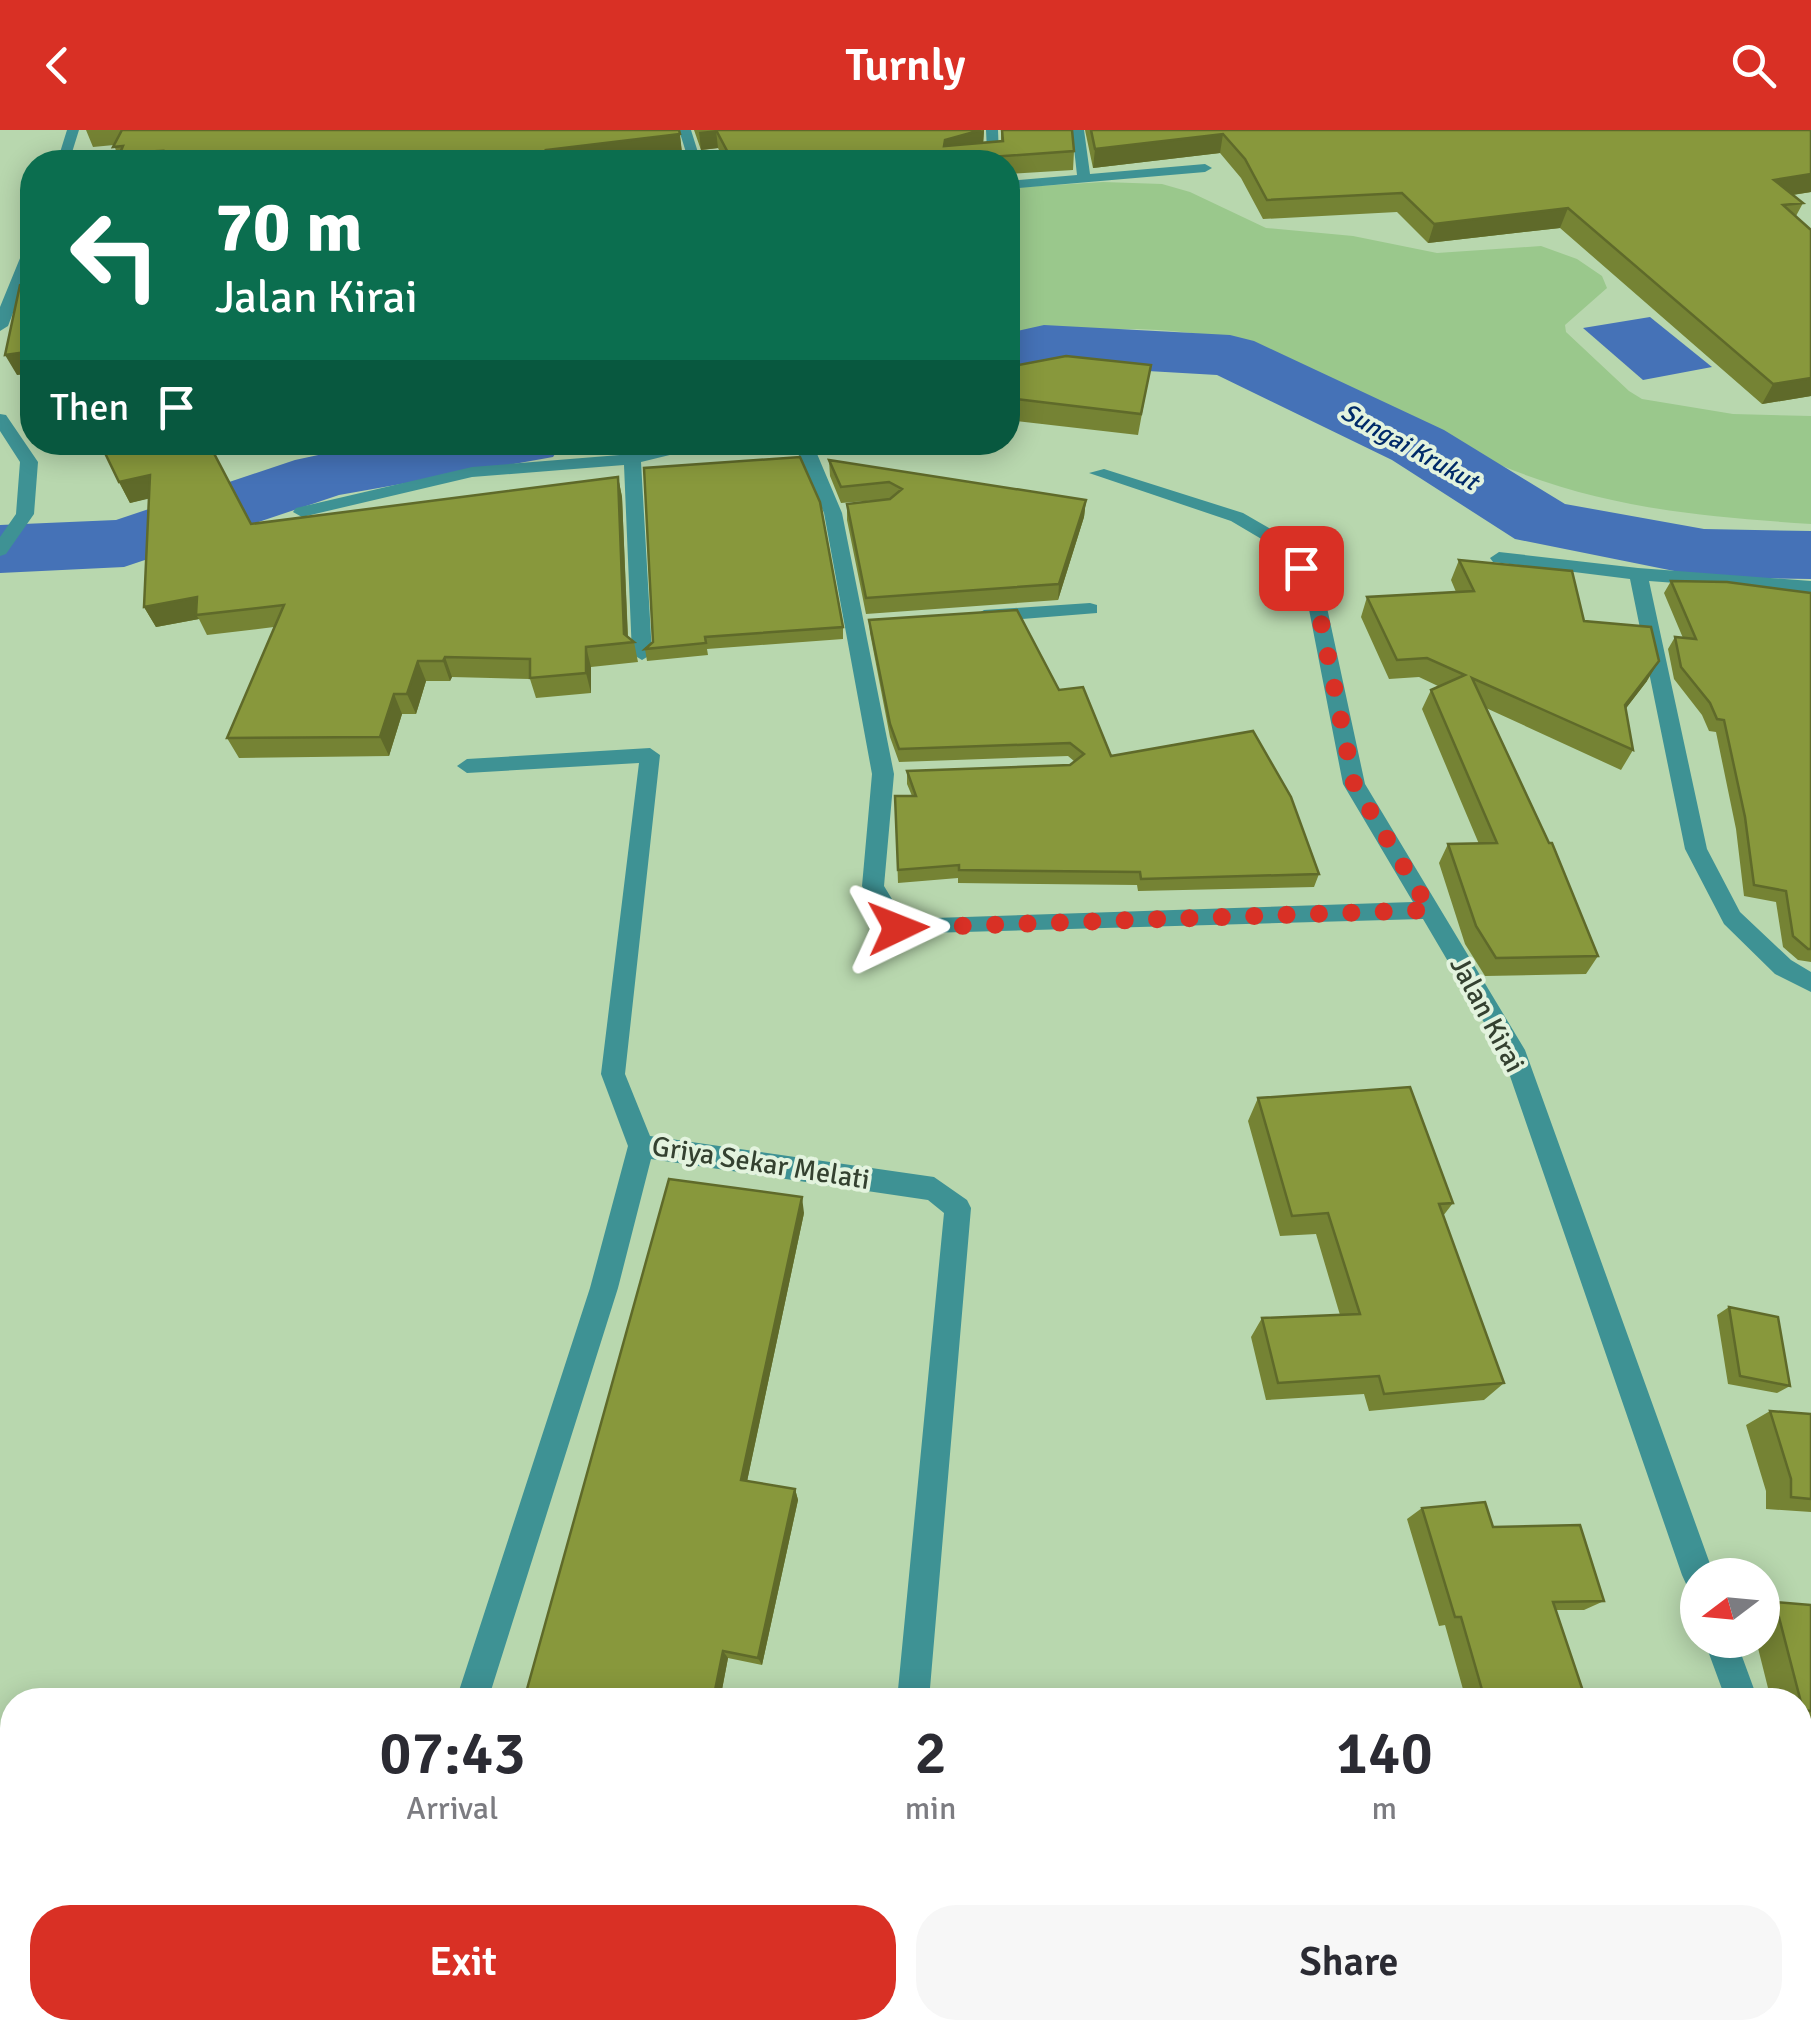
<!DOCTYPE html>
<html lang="en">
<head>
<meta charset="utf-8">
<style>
	body { margin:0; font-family:Signika,sans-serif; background:#f7f7f7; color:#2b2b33; height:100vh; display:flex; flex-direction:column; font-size:38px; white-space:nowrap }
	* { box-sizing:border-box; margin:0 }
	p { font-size:32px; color:#7c7c81 }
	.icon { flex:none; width:55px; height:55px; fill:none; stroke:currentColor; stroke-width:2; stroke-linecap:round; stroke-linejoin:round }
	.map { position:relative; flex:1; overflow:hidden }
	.details { position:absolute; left:0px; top:1558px; width:1812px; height:352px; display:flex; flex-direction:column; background:#fff; border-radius:40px 40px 0 0; box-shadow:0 5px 25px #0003 }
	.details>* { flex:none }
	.top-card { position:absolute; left:20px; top:20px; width:1000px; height:305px; border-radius:40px; box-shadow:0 5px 25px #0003; background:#0b6e4f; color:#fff; overflow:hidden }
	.needle { width:65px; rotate:254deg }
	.fabs { position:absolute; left:1680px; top:1428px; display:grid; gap:20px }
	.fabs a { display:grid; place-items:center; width:100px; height:100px; border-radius:50%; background:#fff; box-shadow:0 5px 25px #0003; font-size:50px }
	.pin { position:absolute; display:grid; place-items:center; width:85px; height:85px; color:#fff; margin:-42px; border-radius:20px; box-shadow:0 5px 15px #0006 }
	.me { position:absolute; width:110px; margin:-55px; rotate:88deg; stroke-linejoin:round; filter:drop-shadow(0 0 8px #0008) }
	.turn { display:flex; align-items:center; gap:35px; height:210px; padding:0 30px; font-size:45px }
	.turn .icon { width:130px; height:130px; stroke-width:2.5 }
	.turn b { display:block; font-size:70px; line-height:85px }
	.then { display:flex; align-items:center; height:95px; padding:0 30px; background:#0003; gap:20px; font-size:38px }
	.eta { display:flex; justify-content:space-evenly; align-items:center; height:170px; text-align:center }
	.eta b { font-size:60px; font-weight:600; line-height:70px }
	.primary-button { display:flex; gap:20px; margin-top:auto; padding:20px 30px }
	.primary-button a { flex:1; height:115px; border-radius:40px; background:#d93025; color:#fff; font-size:40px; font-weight:600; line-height:115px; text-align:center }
	.primary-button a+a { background:#f7f7f7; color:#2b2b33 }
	header { display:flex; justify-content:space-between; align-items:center; height:130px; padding:0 30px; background:#d93025; color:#fff; font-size:45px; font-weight:600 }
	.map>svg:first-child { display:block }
	.green { fill:#9ac88c }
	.water { fill:#4572b7 }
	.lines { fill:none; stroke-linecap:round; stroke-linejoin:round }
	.river { fill:#4572b7; fill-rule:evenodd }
	.minor { fill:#3e9294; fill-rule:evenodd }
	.wall { fill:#758334 }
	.shaded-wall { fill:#5f6a2a }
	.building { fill:#88983c; stroke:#5f6a2a; stroke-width:2.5 }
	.route { stroke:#d93025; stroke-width:18; stroke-dasharray:0 32.4 }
	.labels { text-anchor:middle; stroke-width:8; stroke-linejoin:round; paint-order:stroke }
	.far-water-label { font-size:25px; font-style:italic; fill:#002a68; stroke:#e3f3de }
	.street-label { font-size:28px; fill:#344130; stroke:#e3f3de }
</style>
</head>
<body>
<header><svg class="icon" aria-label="back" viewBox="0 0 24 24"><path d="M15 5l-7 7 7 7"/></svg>Turnly<svg class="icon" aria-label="search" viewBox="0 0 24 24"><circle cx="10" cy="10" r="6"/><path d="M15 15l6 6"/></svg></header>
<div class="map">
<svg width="1811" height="1908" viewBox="0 0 1811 1908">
	<rect width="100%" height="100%" fill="#b8d7ae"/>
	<path class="green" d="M1103 52 1162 54 1190 62 1266 98 1353 106 1437 123 1541 116 1577 129 1602 146 1607 158 1565 195 1566 202 1629 261 1642 269 1733 284 1811 286V394C1706 387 1614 379 1515 341 1456 319 1400 288 1344 260 1302 238 1258 214 1211 206 1144 194 1075 199 1008 208V58Z"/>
	<path class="water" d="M1650 187 1712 237 1643 250 1583 198Z"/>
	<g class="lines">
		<path class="river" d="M1044 195 1230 205 1254 211 1444 300 1565 374 1704 399 1811 401V449L1704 447 1515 409 1392 330 1217 245 1044 235 1008 243V203Z
			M379 312H563L553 327 339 365 124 437 0 443V395L116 390 295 330Z"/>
		<path class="minor" d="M67 0H79L69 32H57Z
			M679 0H691L701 32H689Z
			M986 0H998L999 27 946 32 987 21Z
			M1072 0H1084L1090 44 1205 34 1212 38 1205 42 1008 59V51L1077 45Z
			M32 112V133L8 196 0 201V177L25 116Z
			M0 284 6 285 38 332 34 384 6 424 0 426V407L16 384 20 332 0 301Z
			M688 312H723L641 332 652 524 642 530 632 524 624 335 472 347 302 387 293 382 296 378 472 337 632 324Z
			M793 312H812L842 383 894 644 884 756 904 789 1413 772 1343 654 1305 459 1280 420 1231 391 1089 343 1104 339 1243 383 1293 412 1323 459 1365 654 1525 920 1714 1445H1698V1460L1687 1456 1682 1445 1502 923 1423 789 890 804 862 756 872 644 824 383Z
			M1499 422 1638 438 1811 451V463L1649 451 1707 719 1740 782 1791 830 1811 842V862L1775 844 1724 794 1685 719 1630 449 1493 432 1490 428Z
			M1090 473 1097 475V483L984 492 974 486 984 480Z
			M650 618 660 625 625 944 650 1006 934 1047 967 1070 971 1078 929 1570H897L944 1083 928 1070 651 1029 618 1158 488 1570H456L590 1158 628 1016 601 944 639 633 467 643 457 636 467 629Z
			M1704 1510H1736L1758 1570H1726Z
			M1800 1621 1811 1623V1657L1800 1655Z
			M1800 1738 1811 1743V1811L1800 1806Z
			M354 1898H392L390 1908H352Z
			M864 1898H901V1908H863Z"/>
	</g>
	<path class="wall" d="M86 0H679L682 23 603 32H120L114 15 93 17Z
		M694 0H984L983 12 1001 11V0H1072L1074 21 1073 40 1008 44V32H725L718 18 701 20Z
		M1085 0H1811V62L1793 65 1803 73 1796 86 1811 100V266L1762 274 1560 98 1428 113 1397 82 1263 89 1241 48 1220 23 1093 38Z
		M1151 235 1138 305 1008 290V237Z
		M829 330 1086 370 1084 387 1058 470 866 484 847 390V374L891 369 841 373 830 346Z
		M644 338 843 497V509L707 519 708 525 647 531 645 519 653 512Z
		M618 347 622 367 628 507 634 512 638 532 591 537V563L536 568 530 549 452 547 450 551H426L416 584H402L389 626 239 628 227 608 274 497 207 505 199 489 156 497 144 477 149 368 130 373 119 352 251 394Z
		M1459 430 1584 491 1647 551 1626 578 1633 620 1621 640 1486 578 1598 826 1586 844 1485 846 1465 814 1439 733 1448 714H1479L1422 579 1431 560 1438 556 1419 547 1389 549 1361 487 1367 467 1456 462 1451 450Z
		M1671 451 1811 463V832L1798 830 1783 817 1776 772 1744 766 1736 699 1716 602 1709 601 1702 585 1674 549 1668 519 1675 507 1683 508 1664 463Z
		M869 490 1059 560 1111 626 1319 744 1314 757 1138 761 1137 755 958 753V748L898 753 895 666H912L907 654V641L1070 635 1074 631 1068 626 899 632 890 607 870 503Z
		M1258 968 1453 1073 1443 1086 1504 1253 1484 1270 1369 1281 1364 1264 1266 1270 1251 1207 1262 1188 1340 1185 1316 1104 1280 1106 1248 991Z
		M804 1083 747 1351 795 1359 798 1370 762 1535 728 1528 720 1570H524Z
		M1729 1177 1790 1256 1777 1263 1728 1254 1717 1185Z
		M1770 1281 1811 1284V1382L1766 1379V1361L1746 1295Z
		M1422 1378 1493 1397 1604 1471 1584 1480H1556L1586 1570H1466L1445 1495 1439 1496 1407 1389Z
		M1775 1472 1811 1475V1591L1800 1589V1570H1771L1756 1510H1762V1476Z
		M1806 1686H1811V1709Z
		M1352 1898H1484L1486 1908H1353Z
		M1563 1898H1734L1737 1908H1565Z"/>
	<path class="shaded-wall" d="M716 0 718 18 701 20 699 2Z
		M984 0 983 18 944 16 945 10Z
		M680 4 682 23 603 32H548L546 20Z
		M1223 4 1220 23 1093 38 1095 19Z
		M1811 44V62L1765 69 1774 50Z
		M1568 78 1560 98 1428 113 1434 94Z
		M26 222 32 227V244L17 245 5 225Z
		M1811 248V266L1762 274 1773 254Z
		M150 345 160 366 130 373 119 352Z
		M618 347 622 367 628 513 624 504Z
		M1086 370 1084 387 1058 470 1059 454Z
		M197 467 196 485 199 489 156 497 144 477Z
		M586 517 591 537V563L586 543Z
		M445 527 452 547 450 551 443 531Z
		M418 531 426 551 416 584 407 564Z
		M1659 531 1647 551 1614 594 1625 575Z
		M394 564 402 584 389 626 380 607Z
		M802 1067 804 1083 745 1361 741 1350Z
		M795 1359 798 1370 762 1535 758 1528Z
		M723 1521 728 1528 720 1570H713Z
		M643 1898H650L648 1908H640Z"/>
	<path class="building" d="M122 0H679L680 4 546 20 550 32H153L162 21 120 23 123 16 113 17Z
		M716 0H981L945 10 944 16 1003 11 1002 0H1072L1074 21 949 30V32H733Z
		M1091 0H1811V44L1774 50 1803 73 1783 75 1811 100V248L1773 254 1568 78 1434 94 1402 63 1267 70 1245 29 1223 4 1095 19Z
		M32 153V227L24 228 26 222 5 225 20 155Z
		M1066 226 1151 235 1141 284 1008 268V237Z
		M105 312H208L251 394 618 347 624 504 634 512 586 517V543L530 548V529L445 527 443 531H418L407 564H394L380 607 227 608 284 475 196 485 197 467 144 477 150 345 119 352 103 319Z
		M800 327 820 372 843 497 705 507 706 513 645 519 653 512 644 338Z
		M829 330 1086 370 1059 454 866 468 847 374 890 369 902 359 889 352 841 357Z
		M1459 430 1572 441 1584 491 1651 497 1659 531 1625 575 1633 620 1472 548 1549 713H1552L1598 826 1496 828 1476 796 1448 714 1497 713 1431 560 1465 545 1427 528 1397 530 1367 467 1474 461Z
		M1671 451 1727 452 1811 463V819H1808L1793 806 1786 761 1754 755 1745 687 1724 590 1717 589 1710 573 1681 537 1675 507 1696 509Z
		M1017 480 1059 560 1083 557 1111 626 1253 601 1291 667 1319 744 1141 749 1140 742 959 740V735L898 740 895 666H916L907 641 1070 635 1084 624 1070 613 899 619 890 594 869 490Z
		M1410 957 1453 1073 1439 1074 1504 1253 1384 1264 1379 1246 1278 1253 1262 1188 1360 1184 1328 1083 1292 1086 1258 968Z
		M669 1049 802 1067 741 1350 795 1359 758 1528 723 1521 713 1570H524Z
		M1729 1177 1778 1187 1790 1256 1740 1246Z
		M1770 1281 1811 1284V1369L1791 1367V1349Z
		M1485 1372 1493 1397 1580 1395 1604 1471 1553 1472 1586 1570H1485L1461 1487H1455L1422 1378Z
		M1775 1472 1811 1475V1581L1803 1580Z
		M433 1898H643L640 1908H430Z
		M1368 1898H1484L1486 1908H1369Z
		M1585 1898H1734L1737 1908H1587Z"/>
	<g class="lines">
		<path class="route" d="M898 798 1430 780 1354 654 1314 458 1301 438"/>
	</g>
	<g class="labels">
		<g class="far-water-label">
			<text transform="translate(1410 316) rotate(29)" y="9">Sungai Krukut</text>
		</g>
		<g class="street-label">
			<text transform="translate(1488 884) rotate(62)" y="10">Jalan Kirai</text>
			<text transform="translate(761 1032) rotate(9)" y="10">Griya Sekar Melati</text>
		</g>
	</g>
</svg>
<div class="fabs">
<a><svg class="needle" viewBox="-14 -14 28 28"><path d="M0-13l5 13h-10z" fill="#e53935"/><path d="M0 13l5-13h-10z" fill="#7c7c81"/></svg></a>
</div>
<div class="pin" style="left:1301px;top:438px;background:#d93025"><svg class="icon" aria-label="arrive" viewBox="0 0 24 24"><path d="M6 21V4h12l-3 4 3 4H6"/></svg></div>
<svg class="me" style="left:898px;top:798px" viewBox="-20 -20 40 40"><path d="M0-17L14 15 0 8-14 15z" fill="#d93025" stroke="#fff" stroke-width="4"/></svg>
<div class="top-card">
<div class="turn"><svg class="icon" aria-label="left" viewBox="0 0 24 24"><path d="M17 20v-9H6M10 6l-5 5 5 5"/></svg><div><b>70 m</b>Jalan Kirai</div></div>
<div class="then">Then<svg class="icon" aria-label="arrive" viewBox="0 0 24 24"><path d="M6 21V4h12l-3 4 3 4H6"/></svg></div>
</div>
<section class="details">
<div class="eta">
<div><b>07:43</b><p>Arrival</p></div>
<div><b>2</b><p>min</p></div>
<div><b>140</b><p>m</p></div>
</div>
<div class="primary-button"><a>Exit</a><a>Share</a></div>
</section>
</div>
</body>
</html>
